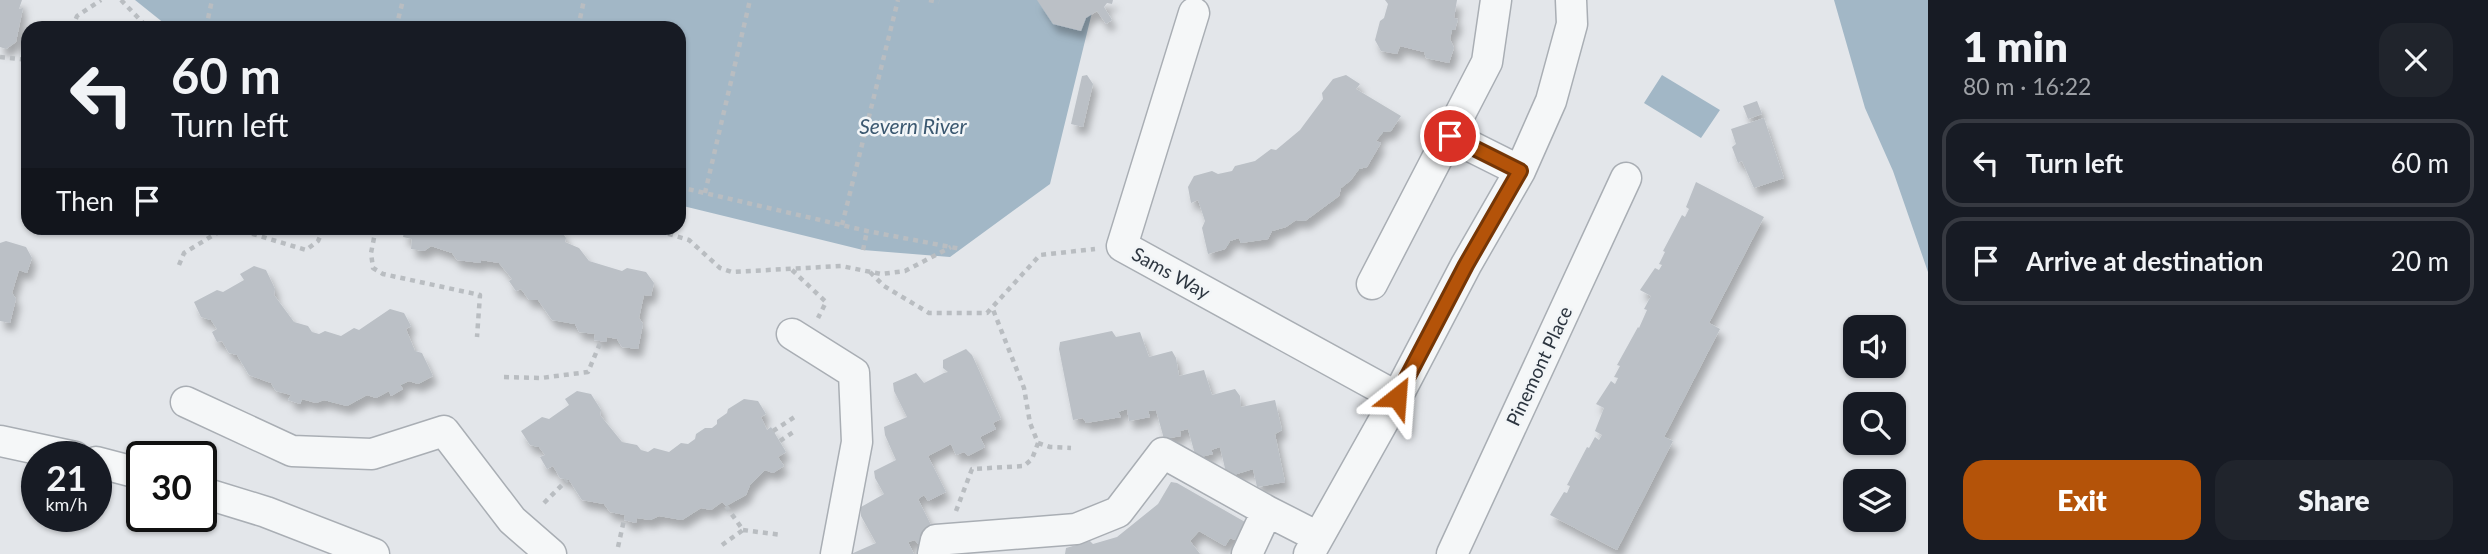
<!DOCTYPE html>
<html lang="en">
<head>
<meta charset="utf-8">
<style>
	body { margin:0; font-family:Lato,sans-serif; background:#20242c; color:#f1f3f6; height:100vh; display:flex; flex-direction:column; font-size:26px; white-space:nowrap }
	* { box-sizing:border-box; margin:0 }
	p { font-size:23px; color:#9ea1a6 }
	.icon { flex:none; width:38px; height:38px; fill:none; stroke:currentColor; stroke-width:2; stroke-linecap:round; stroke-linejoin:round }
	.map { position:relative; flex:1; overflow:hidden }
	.drawer { display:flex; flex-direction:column; background:#171b24; width:560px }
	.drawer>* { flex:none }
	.banner { position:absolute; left:21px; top:21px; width:665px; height:214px; border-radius:21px; box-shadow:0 2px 5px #0004; background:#171b24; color:#f1f3f6; overflow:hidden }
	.fabs { position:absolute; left:1843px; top:315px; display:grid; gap:14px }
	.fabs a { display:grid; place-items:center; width:63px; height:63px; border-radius:14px; background:#171b24; box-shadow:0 2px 5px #0004; font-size:35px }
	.speed { position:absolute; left:21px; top:441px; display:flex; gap:14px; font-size:35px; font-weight:700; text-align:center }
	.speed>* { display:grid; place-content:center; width:91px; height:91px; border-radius:50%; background:#171b24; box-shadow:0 2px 5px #0004; line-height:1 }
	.speed small { font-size:18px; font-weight:400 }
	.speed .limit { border:4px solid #111; border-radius:10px; background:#fff; color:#111 }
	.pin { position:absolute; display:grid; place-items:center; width:60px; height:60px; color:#fff; margin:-30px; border:4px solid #fff; border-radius:50%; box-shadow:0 2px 7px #0007 }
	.me { position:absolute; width:77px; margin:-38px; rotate:28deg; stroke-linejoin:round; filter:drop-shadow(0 0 5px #0008) }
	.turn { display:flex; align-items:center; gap:24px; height:147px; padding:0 35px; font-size:32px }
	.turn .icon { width:91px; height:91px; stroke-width:2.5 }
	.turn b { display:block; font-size:49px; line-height:60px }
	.then { display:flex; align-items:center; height:66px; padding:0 35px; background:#0003; gap:14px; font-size:26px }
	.round { display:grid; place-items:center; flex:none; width:74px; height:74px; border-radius:21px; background:#20242c }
	.head { display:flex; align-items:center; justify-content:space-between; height:119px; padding:0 35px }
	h1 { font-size:42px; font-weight:800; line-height:52px }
	.primary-button { display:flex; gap:14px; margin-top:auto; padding:14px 35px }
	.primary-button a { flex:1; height:80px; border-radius:21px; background:#b45309; color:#fff; font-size:28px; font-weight:800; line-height:80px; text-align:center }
	.primary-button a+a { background:#20242c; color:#f1f3f6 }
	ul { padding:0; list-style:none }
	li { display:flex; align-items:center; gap:21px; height:88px; margin:0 14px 10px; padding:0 21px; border:4px solid #363941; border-radius:21px }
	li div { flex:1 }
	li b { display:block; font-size:26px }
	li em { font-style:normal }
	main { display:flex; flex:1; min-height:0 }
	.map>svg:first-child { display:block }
	.water { fill:#a2b7c6 }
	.building { fill:#bbc0c6; filter:url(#shadow) }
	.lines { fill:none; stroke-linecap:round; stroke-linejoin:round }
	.street-casing { stroke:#a9aeb4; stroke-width:33 }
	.path { stroke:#b9bdc1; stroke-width:4.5; stroke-dasharray:5 5; stroke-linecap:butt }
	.street { stroke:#f5f7f8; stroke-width:30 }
	.route-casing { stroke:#753606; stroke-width:18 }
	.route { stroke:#b45309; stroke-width:12 }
	.labels { text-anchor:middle; stroke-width:5; stroke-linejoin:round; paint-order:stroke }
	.street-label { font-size:19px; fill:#2d3640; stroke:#f2f5f7 }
	.water-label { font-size:21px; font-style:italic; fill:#3b5870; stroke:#f2f5f7 }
</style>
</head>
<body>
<main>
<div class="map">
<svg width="1928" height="554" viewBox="0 0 1928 554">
	<defs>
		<filter id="shadow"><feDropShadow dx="4.5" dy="8" stdDeviation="3.5" flood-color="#0004"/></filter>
	</defs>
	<rect width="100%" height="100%" fill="#e3e6ea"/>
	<path class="water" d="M135 0H1095L1050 184 950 257 863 250 679 205V28H170Z
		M1834 0H1928V272L1893 171 1865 108Z
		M1662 75 1720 110 1701 138 1644 103Z"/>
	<path class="building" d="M0 0H22L19 9 23 8 16 42 6 49 0 47Z
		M1037 0H1113L1112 4 1107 3 1104 7 1112 20 1106 24 1097 11 1086 18 1081 31 1053 24Z
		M1385 0H1457L1454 18 1458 19 1455 30H1452L1450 39 1454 48 1449 63 1426 58 1424 52 1400 46 1397 54 1381 51 1375 40 1380 21 1384 18 1388 4Z
		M1087 75 1093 84 1083 127 1071 124 1082 76Z
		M1346 75 1360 84 1356 89 1401 116 1391 131 1383 132 1376 141 1381 143 1367 167 1359 169 1351 180 1341 188 1339 196 1305 221 1296 220 1286 227 1272 231 1268 239 1241 243 1239 238 1230 241 1225 249 1208 254 1202 228 1205 221 1198 200 1191 203 1188 187 1194 176 1212 171 1218 174 1232 171 1235 166 1255 161 1271 149 1276 150 1300 130 1323 99 1322 93 1333 79Z
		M1757 101 1762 114 1748 119 1743 106Z
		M1764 118 1784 178 1754 188 1742 161 1738 163 1732 147 1736 144 1731 129Z
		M1696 182 1764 217 1709 323 1720 329 1664 437 1673 441 1617 550 1550 515 1564 492 1567 493 1570 486 1567 485 1587 447 1589 448 1595 437 1599 440 1602 435 1595 431 1604 408 1596 404 1611 381 1615 384 1618 378 1614 377 1620 366 1617 365 1638 327 1639 328 1647 310 1644 309 1651 296 1640 290 1655 268 1659 270 1662 265 1659 264 1665 252 1663 251 1682 215 1685 217 1689 209 1686 207Z
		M405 228H559L566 238 565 242 579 248 589 261 622 271 627 268 646 272 654 283 651 296 644 295 639 318 643 324 638 349 622 347 617 339 607 337 606 342 594 340 595 334 579 332 575 324 552 320 538 300H529L521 289 516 291 509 281 512 279 499 263 481 260V263L457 260 452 253 431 246 424 251 411 249 412 239 403 237Z
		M6 241 26 247 32 258 27 273 19 270 12 293 16 299 10 323 0 321V243Z
		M254 266 266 270 275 289 274 295 294 322 308 326 312 332 319 334 325 331 341 336 354 328 359 330 390 309 404 313 411 326 406 329 415 351 422 353 433 376 418 384 409 381 400 385 403 389 391 396 389 391 376 398 367 395 347 406 324 400 316 403 302 399 300 404 288 400 291 395 276 391 271 383 249 375 237 355 229 353 222 341 217 342 212 332 217 329 211 320 201 317 194 302 217 290 223 292 244 280 240 274Z
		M1112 331 1116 337 1140 332 1149 357 1172 351 1176 358 1179 376 1204 370 1212 395 1235 389 1240 396 1241 407 1275 400 1282 430 1275 434 1285 482 1257 487 1253 469 1227 477 1220 447 1211 450 1213 454 1196 458 1188 429 1180 431 1181 436 1164 439 1156 410 1148 411 1150 417 1129 421 1127 409 1118 412 1121 417 1086 423 1083 418 1073 420 1059 349 1060 342Z
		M966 349 972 355 1001 419 993 423 996 429 980 437 985 447 968 456 964 452 956 455 951 444 928 456 946 492 928 501 924 495 918 499 936 535 918 544 915 540 908 542 914 554H851L876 543 861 516V507L884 494 875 478 874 471 896 460 885 435 884 427 907 417 894 391 893 383 916 373 924 383 944 373 948 372 943 368V360Z
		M577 391 591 394 601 410 600 415 622 442 637 445 641 450 648 452 654 448 669 452 681 443 688 444 695 439 696 434 705 428H712L717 424V420L727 413 728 409 744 399 758 401 766 414 761 417 767 430 771 427 786 452 778 457 784 466 773 473 765 470 750 485 746 495 726 506 722 502 711 510 701 508 682 520 659 516 650 520 637 518 636 523 624 520 625 515 610 512 604 504 582 500 569 480 560 478 553 466 547 469 540 457 545 455 539 447 530 445 521 431 542 417 549 419 569 405 565 399Z
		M1171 482 1177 483 1245 522 1235 540 1230 538 1225 546 1199 531 1190 541 1200 554H1065L1066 548 1090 541 1093 544 1117 537 1158 504Z"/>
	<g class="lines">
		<defs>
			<path id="street" d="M1194 13 1122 246 1397 397
				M1450 136 1520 171
				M1372 284 1487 62 1496 0
				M792 334 854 373 857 442 836 554
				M186 402 292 451 372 454 444 431 512 520 551 554
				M0 441 75 457
				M96 462 142 474
				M201 492 266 512 374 554
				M933 554 936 540 1076 529 1118 512 1163 453 1267 511
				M1247 554 1267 511 1318 537
				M1309 554 1397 397 1466 265 1520 171 1551 101 1572 24 1571 0
				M1452 554 1626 178"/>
		</defs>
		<use href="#street" class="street-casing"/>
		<path class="path" d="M121 0 148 28
			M929 0 939 2
			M72 28 77 16 101 0
			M206 28 212 0
			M396 28 403 0
			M578 28 584 0
			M0 57 28 60
			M28 154V185
			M679 187 867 231 961 249
			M705 193 750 0
			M842 225 898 0
			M233 228 306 250 318 241 324 228
			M376 228 371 253 373 268 383 274 480 295 477 337
			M649 228 689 240 720 268 732 272 841 266 881 274 905 271 951 247
			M863 250 867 231
			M179 265 184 253 225 228
			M792 270 826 302 818 318
			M870 272 884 286 929 313H987L1040 255 1095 249
			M504 377 541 378 588 372 601 341
			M773 431 796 416
			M780 441 795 431
			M1038 443 1050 447 1071 448
			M544 503 567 480
			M956 511 972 469 1024 466 1032 459 1038 443 1030 423 1024 388 992 307
			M743 530 782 535
			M722 545 743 530 726 506
			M618 547 624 520"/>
		<use href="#street" class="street"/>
	</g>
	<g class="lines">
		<defs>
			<path id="route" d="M1397 397 1466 265 1520 171 1450 136"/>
		</defs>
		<use href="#route" class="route-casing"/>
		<use href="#route" class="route"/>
	</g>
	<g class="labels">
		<g class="street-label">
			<text transform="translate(1171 273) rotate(29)" y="7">Sams Way</text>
			<text transform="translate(1539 366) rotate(-65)" y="7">Pinemont Place</text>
		</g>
		<g class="water-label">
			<text x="913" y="134">Severn River</text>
		</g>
	</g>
</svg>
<div class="fabs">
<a><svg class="icon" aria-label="sound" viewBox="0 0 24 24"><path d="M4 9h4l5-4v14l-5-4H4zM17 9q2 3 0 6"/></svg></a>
<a><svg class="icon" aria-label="search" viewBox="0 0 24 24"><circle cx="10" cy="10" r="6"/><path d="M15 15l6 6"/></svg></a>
<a><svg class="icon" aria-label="layers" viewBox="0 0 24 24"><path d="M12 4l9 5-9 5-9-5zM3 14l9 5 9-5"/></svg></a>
</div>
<div class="speed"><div>21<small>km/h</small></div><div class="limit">30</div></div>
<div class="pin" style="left:1450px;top:136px;background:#d93025"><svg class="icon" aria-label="arrive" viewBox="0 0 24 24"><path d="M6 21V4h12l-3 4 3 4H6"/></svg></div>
<svg class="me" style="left:1397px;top:397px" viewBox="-20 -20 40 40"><path d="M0-17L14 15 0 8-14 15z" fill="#b45309" stroke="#fff" stroke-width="4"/></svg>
<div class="banner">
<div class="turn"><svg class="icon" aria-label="left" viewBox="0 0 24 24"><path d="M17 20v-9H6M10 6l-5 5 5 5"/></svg><div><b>60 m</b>Turn left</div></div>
<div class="then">Then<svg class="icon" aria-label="arrive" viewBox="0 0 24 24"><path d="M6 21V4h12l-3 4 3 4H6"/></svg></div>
</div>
</div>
<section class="drawer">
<div class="head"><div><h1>1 min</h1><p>80 m · 16:22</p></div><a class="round"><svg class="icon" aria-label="close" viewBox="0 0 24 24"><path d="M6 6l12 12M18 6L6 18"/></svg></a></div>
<ul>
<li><svg class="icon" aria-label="left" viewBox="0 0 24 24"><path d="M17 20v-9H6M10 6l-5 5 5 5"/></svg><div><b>Turn left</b></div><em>60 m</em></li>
<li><svg class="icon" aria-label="arrive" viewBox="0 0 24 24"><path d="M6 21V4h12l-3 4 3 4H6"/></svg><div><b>Arrive at destination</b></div><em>20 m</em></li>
</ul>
<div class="primary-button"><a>Exit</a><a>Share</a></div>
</section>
</main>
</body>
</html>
